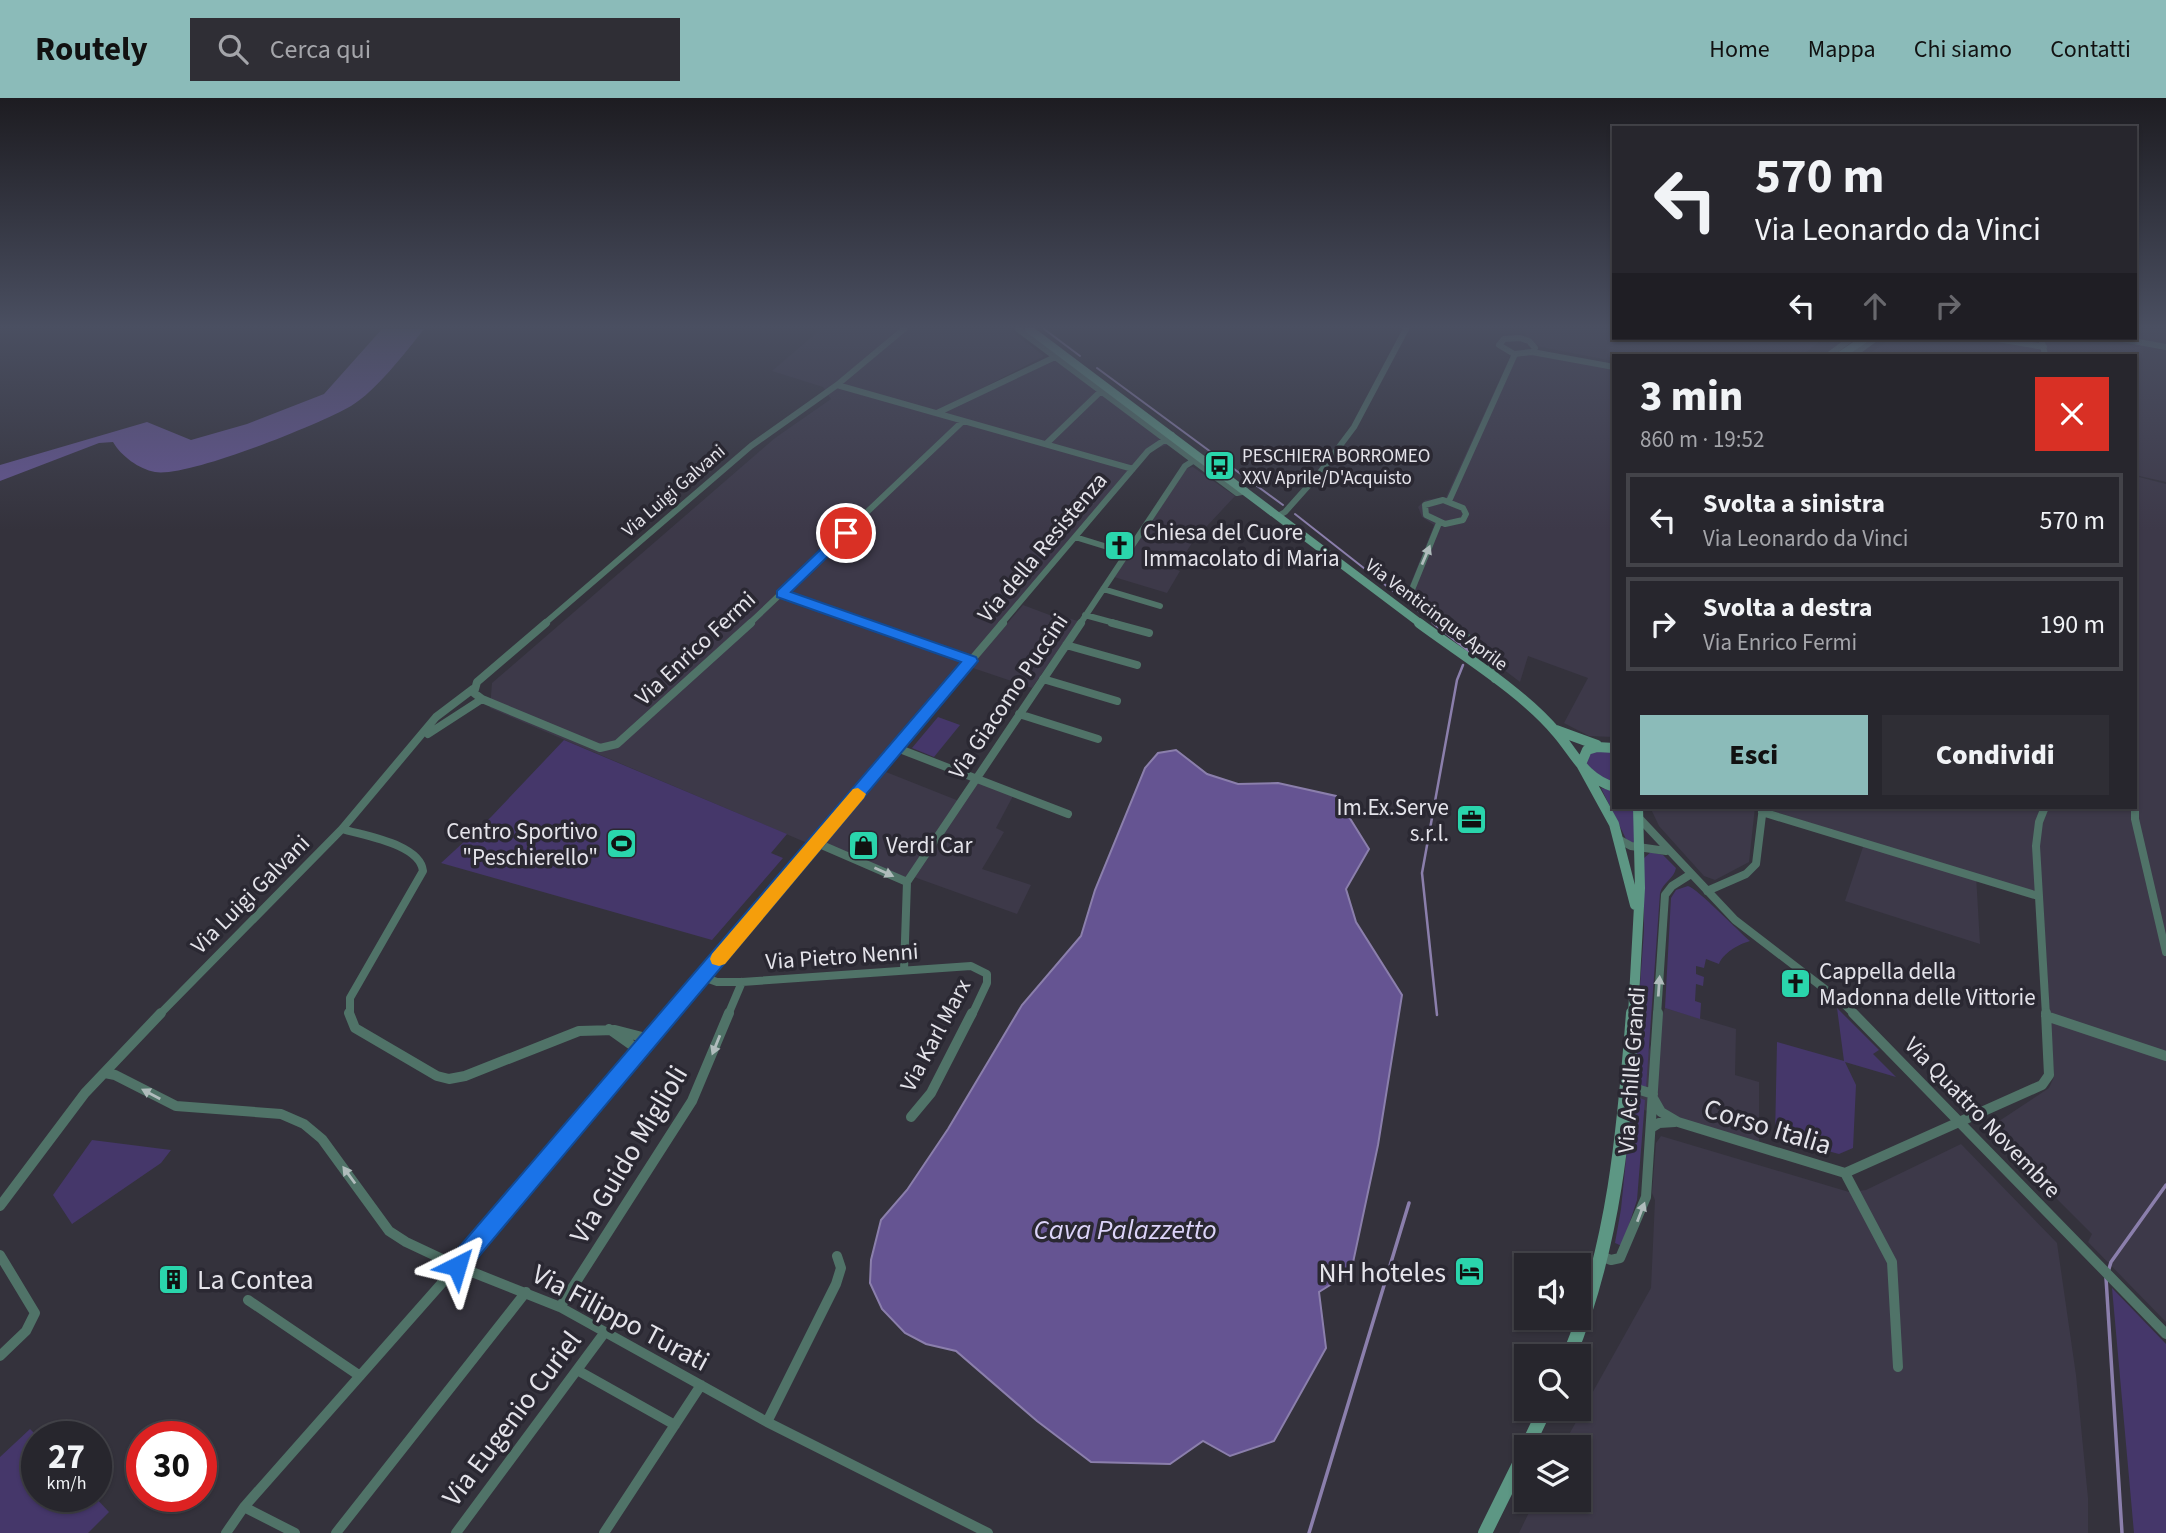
<!DOCTYPE html>
<html lang="it">
<head>
<meta charset="utf-8">
<style>
	body { margin:0; font-family:"Source Sans 3",sans-serif; background:#2f2e35; color:#f1f3f6; height:100vh; display:flex; flex-direction:column; font-size:26px; white-space:nowrap }
	* { box-sizing:border-box; margin:0 }
	p { font-size:23px; color:#a4a5aa }
	.icon { flex:none; width:38px; height:38px; fill:none; stroke:currentColor; stroke-width:2; stroke-linecap:round; stroke-linejoin:round }
	.map { position:relative; flex:1; overflow:hidden }
	.sheet { position:absolute; left:1612px; top:256px; width:525px; height:455px; display:flex; flex-direction:column; background:#27262d; border-radius:0px; box-shadow:0 2px 5px #0004,0 0 0 2px #434349 }
	.sheet>* { flex:none }
	.guide { position:absolute; left:1612px; top:28px; width:525px; height:214px; border-radius:0px; box-shadow:0 2px 5px #0004,0 0 0 2px #434349; background:#27262d; color:#f1f3f6; overflow:hidden }
	.controls { position:absolute; left:1514px; top:1155px; display:grid; gap:14px }
	.controls a { display:grid; place-items:center; width:77px; height:77px; border-radius:0px; background:#27262d; box-shadow:0 2px 5px #0004,0 0 0 2px #434349; font-size:35px }
	.speed { position:absolute; left:21px; top:1323px; display:flex; gap:14px; font-size:35px; font-weight:700; text-align:center }
	.speed>* { display:grid; place-content:center; width:91px; height:91px; border-radius:50%; background:#27262d; box-shadow:0 2px 5px #0004,0 0 0 2px #434349; line-height:1 }
	.speed small { font-size:18px; font-weight:400 }
	.speed .limit { border:10px solid #d22; background:#fff; color:#111 }
	.pin { position:absolute; display:grid; place-items:center; width:60px; height:60px; color:#fff; margin:-30px; border:4px solid #fff; border-radius:50%; box-shadow:0 2px 7px #0007 }
	.me { position:absolute; width:77px; margin:-38px; rotate:40deg; stroke-linejoin:round; filter:drop-shadow(0 0 5px #0008) }
	.turn { display:flex; align-items:center; gap:24px; height:147px; padding:0 28px; font-size:32px }
	.turn .icon { width:91px; height:91px; stroke-width:2.5 }
	.turn b { display:block; font-size:49px; line-height:60px }
	.lanes { display:flex; align-items:center; height:66px; padding:0 28px; background:#0003; justify-content:center; gap:35px; direction:ltr }
	.lanes .off { opacity:.35 }
	.round { display:grid; place-items:center; flex:none; width:74px; height:74px; border-radius:0px; background:#2f2e35 }
	.summary { display:flex; align-items:center; justify-content:space-between; height:119px; padding:0 28px }
	h1 { font-size:42px; font-weight:800; line-height:52px }
	.primary-button { display:flex; gap:14px; margin-top:auto; padding:14px 28px }
	.primary-button a { flex:1; height:80px; border-radius:0px; background:#8bbbb9; color:#111; font-size:28px; font-weight:800; line-height:80px; text-align:center }
	.primary-button a+a { background:#2f2e35; color:#f1f3f6 }
	ul { padding:0; list-style:none }
	li { display:flex; align-items:center; gap:21px; height:94px; margin:0 14px 10px; padding:0 14px; border:4px solid #434349; border-radius:0px }
	li div { flex:1 }
	li b { display:block; font-size:26px }
	li em { font-style:normal }
	header { display:flex; align-items:center; gap:42px; box-sizing:border-box; height:98px; padding:0 35px; background:#8bbbb9; color:#111 }
	header strong { font-size:33px }
	nav { display:flex; gap:38px; margin-inline-start:auto; font-size:24px }
	.search { width:490px; height:63px; background:#2f2e35; display:flex; align-items:center; gap:18px; box-sizing:border-box; padding:0 24px; border-radius:0px; color:#a4a5aa; font-size:26px }
	.map>svg:first-child { display:block }
	.built { fill:#3d3949 }
	.green { fill:#45376a }
	.forest { fill:#665694 }
	.water { fill:#655492; stroke:#8b7fac; stroke-width:2 }
	.lines { fill:none; stroke-linecap:round; stroke-linejoin:round }
	.stream-far2 { stroke:#8b7fac; stroke-width:2 }
	.stream-far1 { stroke:#8b7fac; stroke-width:2.5 }
	.stream { stroke:#8b7fac; stroke-width:3.5 }
	.street-far2 { stroke:#507368; stroke-width:6 }
	.street-far1 { stroke:#507368; stroke-width:8 }
	.street { stroke:#507368; stroke-width:10 }
	.secondary-far2 { stroke:#5d9784; stroke-width:8 }
	.secondary-far1 { stroke:#5d9784; stroke-width:10 }
	.secondary { stroke:#5d9784; stroke-width:14 }
	.oneway { fill:#b0bcbc }
	.route { fill:#1a73e8; stroke:#114b97; stroke-width:2 }
	.slow { fill:#f59e0b }
	.labels { text-anchor:middle; stroke-width:7; stroke-linejoin:round; paint-order:stroke }
	.far-poi-label { font-size:19px; fill:#e4e3ea; stroke:#2a2832; text-anchor:start }
	.far-street-label { font-size:19px; fill:#e4e3ea; stroke:#2a2832 }
	.poi-label { font-size:23px; fill:#e4e3ea; stroke:#2a2832; text-anchor:start }
	.street-label { font-size:23px; fill:#e4e3ea; stroke:#2a2832 }
	.near-street-label { font-size:28px; fill:#e4e3ea; stroke:#2a2832 }
	.near-water-label { font-size:28px; font-style:italic; fill:#dcd4f9; stroke:#2a2832 }
	.near-poi-label { font-size:28px; fill:#e4e3ea; stroke:#2a2832; text-anchor:end }
</style>
</head>
<body>
<header>
<strong>Routely</strong>
<div class="search"><svg class="icon" aria-label="search" viewBox="0 0 24 24"><circle cx="10" cy="10" r="6"/><path d="M15 15l6 6"/></svg>Cerca qui</div>
<nav><a>Home</a><a>Mappa</a><a>Chi siamo</a><a>Contatti</a></nav>
</header>
<div class="map">
<svg width="2166" height="1435" viewBox="0 0 2166 1435">
	<rect width="100%" height="100%" fill="#34323c"/>
	<path class="built" d="M821 231H1009L1044 258 956 304 1054 262 1093 287 1174 349 1167 347 1148 353 812 747 490 610 492 585 775 340 831 301 823 289 772 273Z
		M1527 231H1613L1614 240H1823L1803 257H1614L1613 263 1541 249 1525 239Z
		M2135 231H2166V384L2135 377V257H2045L2041 240H2135Z
		M1891 240H2035L2041 257H1868Z
		M1534 256 1613 271V639L1589 638 1564 625 1588 580 1528 558 1520 584 1415 504 1408 492 1434 427 1422 419 1418 409 1425 402 1446 399 1511 257 1521 259Z
		M1193 369 1235 398 1194 442 1175 471 1180 473 1167 495 1114 479 1187 370Z
		M2135 378 2166 386V1224L2088 1144 2092 1136 1987 1031 2049 990 2054 979 2042 796 1976 777 1980 846 1845 803 1865 743 1761 709H2135Z
		M1023 507 1055 519 1057 517 1078 523 1032 590 970 569Z
		M881 672 959 703 906 780 822 744Z
		M977 683 1013 698 996 730 1004 734 982 771 1031 787 1017 816 914 779Z
		M1650 709H1755L1749 764 1715 782 1704 778 1659 728Z
		M1665 910 1736 931 1735 977 1759 984V1047L1628 1007Z
		M1661 1038 1849 1094 1866 1092 1961 1046 2057 1145 2076 1277 2088 1400V1435H1519L1535 1402H1578V1349H1562L1651 1190 1655 1102 1652 1095 1656 1045Z"/>
	<path class="green" d="M938 619 960 627 934 659 912 650Z
		M564 642 787 736 771 755 783 760 712 842 441 765 491 719Z
		M1594 653H1613V685L1607 684 1586 666V660Z
		M1601 690 1613 693 1614 709H1635L1634 745 1627 743Z
		M1651 754 1663 757 1676 770C1674 781 1663 784 1660 795L1646 990 1633 983 1644 833V760Z
		M1688 788C1698 791 1738 833 1750 843 1739 846 1723 855 1719 866L1706 861 1704 870 1696 868V876L1704 879 1703 888 1696 886 1695 903 1701 905 1700 921 1665 910 1671 800 1676 792Z
		M1837 910 1879 952 1873 956 1896 979 1845 964 1856 987 1853 1050 1839 1056 1775 1039 1777 944 1844 963Z
		M1635 998 1645 1002 1637 1102 1622 1148 1615 1145 1621 1111 1632 1000Z
		M92 1042 171 1052 161 1065 72 1126 53 1097Z
		M2112 1190 2166 1246V1435H2134Z
		M30 1331 38 1339 37 1398H94L109 1414 88 1435H0V1359Z"/>
	<path class="forest" d="M382 231H424C406 254 375 294 351 308 320 326 187 380 155 374 139 371 121 358 113 344L99 345 0 383V367L147 324 191 342 247 326 324 296Z"/>
	<path class="water" d="M1176 652 1207 676 1238 686 1278 685 1336 698 1369 751 1346 791 1356 824 1402 897 1378 1047 1351 1174 1319 1194 1326 1250 1274 1343 1230 1358 1203 1343 1170 1366 1091 1364 1037 1323 956 1253 926 1246 905 1235 882 1211 870 1185 871 1162 881 1122 907 1092 948 1031 1022 907 1081 838 1095 792 1145 670 1158 655Z"/>
	<g class="lines">
		<path class="stream-far2" d="M1044 231 1080 258
			M1097 270 1283 407
			M1295 416 1435 526"/>
		<path class="stream-far1" d="M1433 525 1470 554
			M1437 917 1422 775 1457 582 1463 567"/>
		<path class="stream" d="M2108 1174 2111 1164 2166 1087
			M2106 1180 2122 1435
			M1309 1435 1409 1105"/>
		<path class="street-far2" d="M1018 231 1237 395 1246 393
			M1520 240 1529 243 1535 250 1532 254 1514 256 1499 247 1504 241Z
			M1992 240 2044 249
			M2041 240 2045 257
			M2117 240 2166 249
			M1532 254 1614 269
			M1829 257 1852 240
			M1853 257 1876 240
			M837 287 1133 371
			M937 315 1055 259
			M1046 346 1101 293
			M1443 402 1463 410 1466 416 1463 422 1445 426 1426 417 1425 407Z
			M1449 403 1515 256
			M1278 418 1285 414 1318 377 1354 329 1406 231
			M1439 425 1411 494 1418 504 1449 526
			M1075 439 1127 455
			M1103 491 1160 508
			M782 496 867 526
			M1085 517 1118 526
			M544 526 751 348 837 287 904 231
			M749 526 963 323
			M1001 526 1148 353 1172 337
			M1080 526 1185 368 1193 363"/>
		<path class="street-far1" d="M546 525 477 584 474 595 482 601 600 650 617 646 751 525
			M862 525 971 563
			M1112 525 1149 535
			M1447 525C1465 538 1495 556 1495 581
			M1066 547 1137 567
			M1043 581 1117 603
			M1019 616 1098 641
			M428 636 482 601
			M897 650 1068 716
			M2135 684V721L2166 854
			M2045 709 2039 724 2036 748 2046 917
			M1762 714 2038 798
			M1639 720 1735 822 1843 905 1855 917
			M342 731C365 738 420 746 423 773L350 900V917
			M1620 742 1631 748 1666 753
			M817 745 907 784
			M1707 793 1746 776 1756 766 1763 709
			M904 872 907 784 1081 525
			M703 879 717 884H742L971 868 987 876V885L972 917
			M159 917 342 731 436 619 473 591
			M670 917 1003 525
			M728 917 742 884
			M1657 917 1665 797 1672 788 1691 776"/>
		<path class="street" d="M349 915 355 930 437 978 449 981 465 978 579 933 615 932 650 941
			M1853 915 2166 1236
			M2046 918 2166 958
			M609 931 640 953
			M105 975 115 977 176 1008 281 1016 304 1026 322 1041 389 1133 406 1144 457 1168 560 1209 767 1324 988 1435
			M1627 988 1653 996
			M1653 1000 1661 1014 1678 1024 1845 1075 2042 987 2049 977 2046 915
			M911 1019 931 995 972 915
			M1651 1030 1659 1025 1675 1024
			M1845 1075 1892 1164 1898 1269
			M0 1108 85 995 161 915
			M0 1157 35 1215 26 1233 0 1258
			M1603 1159 1611 1162 1620 1160 1646 1099 1658 915
			M248 1202 360 1278
			M560 1209 692 1003 729 915
			M577 1272 675 1327
			M767 1324 836 1186 841 1170 837 1158
			M244 1409 295 1435
			M226 1435 244 1409 457 1168 671 915
			M336 1435 526 1194
			M456 1435 605 1234
			M604 1435 701 1287"/>
		<path class="secondary-far2" d="M1029 231 1421 526
			M1841 257 1866 240"/>
		<path class="secondary-far1" d="M1419 525C1462 557 1523 594 1557 635 1576 657 1584 680 1614 689
			M1556 632 1597 647
			M1614 650 1597 649 1587 652 1581 666 1614 726 1635 807
			M1633 917 1640 790 1638 709"/>
		<path class="secondary" d="M1569 1258C1614 1148 1624 1033 1633 915
			M1527 1349 1545 1311
			M1485 1435 1526 1352"/>
	</g>
	<defs><path id="oneway-solid" d="M-6-.8H1V-3.2L6.5 0L1 3.2V.8H-6Z" transform="scale(1.75)"/></defs>
	<g class="oneway">
		<use href="#oneway-solid" transform="translate(1426 457) rotate(-67)"/>
		<use href="#oneway-solid" transform="translate(884 774) rotate(24)"/>
		<use href="#oneway-solid" transform="translate(1659 888) rotate(-86)"/>
		<use href="#oneway-solid" transform="translate(716 947) rotate(112)"/>
		<use href="#oneway-solid" transform="translate(151 996) rotate(-152)"/>
		<use href="#oneway-solid" transform="translate(349 1077) rotate(-126)"/>
		<use href="#oneway-solid" transform="translate(1641 1114) rotate(-69)"/>
	</g>
	<linearGradient id="sky" x2="0" y2="1"><stop stop-color="#1d1c21"/><stop offset="0.53" stop-color="#4a4f61"/><stop offset="1" stop-color="#4a4f61" stop-opacity="0"/></linearGradient>
	<rect width="2166" height="432" fill="url(#sky)"/>
	<path class="route" d="M846 431 852 435 850 437 791 494 976 559 978 563 464 1176 457 1179 449 1176 446 1168 449 1161 961 564 777 499V493L841 432Z"/>
	<path class="slow" d="M858 690 866 696 864 700 725 866 719 868 712 866 710 861 712 856 853 691Z"/>
	<defs>
		<symbol id="bus-square" viewBox="-11 -11 22 22"><rect x="-9" y="-9" width="18" height="18" rx="4" fill="#2ad5ac" stroke="#2a2832"/><path d="M-5-6H5V4H4V6H2V4H-2V6H-4V4H-5ZM-3.5-4V0h7V-4ZM-3.5 1.2v1.5H-2V1.2ZM2 1.2v1.5H3.5V1.2Z" fill="#111"/></symbol>
		<symbol id="church-square" viewBox="-11 -11 22 22"><rect x="-9" y="-9" width="18" height="18" rx="4" fill="#2ad5ac" stroke="#2a2832"/><path d="M-1.2-6h2.4v3.5h3.3v2.4h-3.3V6h-2.4V-.1h-3.3v-2.4h3.3Z" fill="#111"/></symbol>
		<symbol id="office-square" viewBox="-11 -11 22 22"><rect x="-9" y="-9" width="18" height="18" rx="4" fill="#2ad5ac" stroke="#2a2832"/><path d="M-6-3h4V-5.5h4V-3h4V5H-6ZM-1-4.5V-3h2v-1.5ZM-6 0V1H6V0Z" fill="#111"/></symbol>
		<symbol id="stadium-square" viewBox="-11 -11 22 22"><rect x="-9" y="-9" width="18" height="18" rx="4" fill="#2ad5ac" stroke="#2a2832"/><path d="M0-5a6.5 5 0 1 0 0 10a6.5 5 0 1 0 0-10ZM-3.5-1.8h7v3.6h-7Z" fill="#111"/></symbol>
		<symbol id="shop-square" viewBox="-11 -11 22 22"><rect x="-9" y="-9" width="18" height="18" rx="4" fill="#2ad5ac" stroke="#2a2832"/><path d="M-5-2.5h2.3a2.7 3.5 0 0 1 5.4 0H5L5.5 6h-11ZM-1.5-2.5h3a1.5 2.3 0 0 0-3 0Z" fill="#111"/></symbol>
		<symbol id="hotel-square" viewBox="-11 -11 22 22"><rect x="-9" y="-9" width="18" height="18" rx="4" fill="#2ad5ac" stroke="#2a2832"/><path d="M-6-4.5h1.5V1H6V5H4.5V3h-9V5H-6ZM-4 0a1.8 1.8 0 1 1 3.6 0ZM.5 0V-2.5h3Q6-2.5 6 0Z" fill="#111"/></symbol>
		<symbol id="building-square" viewBox="-11 -11 22 22"><rect x="-9" y="-9" width="18" height="18" rx="4" fill="#2ad5ac" stroke="#2a2832"/><path d="M-4-6H4V6H1V3H-1V6H-4ZM-2.5-4.3h1.7v1.8h-1.7ZM.8-4.3h1.7v1.8H.8ZM-2.5-1h1.7V.8h-1.7ZM.8-1h1.7V.8H.8Z" fill="#111"/></symbol>
	</defs>
	<g fill-rule="evenodd">
		<use href="#bus-square" x="1202" y="350" width="35" height="35"/>
		<use href="#church-square" x="1102" y="430" width="35" height="35"/>
		<use href="#office-square" x="1454" y="704" width="35" height="35"/>
		<use href="#stadium-square" x="604" y="728" width="35" height="35"/>
		<use href="#shop-square" x="846" y="730" width="35" height="35"/>
		<use href="#church-square" x="1778" y="868" width="35" height="35"/>
		<use href="#hotel-square" x="1452" y="1156" width="35" height="35"/>
		<use href="#building-square" x="156" y="1164" width="35" height="35"/>
	</g>
	<g class="labels">
		<g class="far-poi-label">
			<text x="1242" y="364">PESCHIERA BORROMEO<tspan x="1242" dy="22">XXV Aprile/D'Acquisto</tspan></text>
		</g>
		<g class="far-street-label">
			<text transform="translate(673 392) rotate(-41)" y="7">Via Luigi Galvani</text>
			<text transform="translate(1437 516) rotate(37)" y="7">Via Venticinque Aprile</text>
		</g>
		<g class="poi-label">
			<text x="1143" y="442">Chiesa del Cuore<tspan x="1143" dy="26">Immacolato di Maria</tspan></text>
			<text x="1449" y="717" text-anchor="end">Im.Ex.Serve<tspan x="1449" dy="26">s.r.l.</tspan></text>
			<text x="598" y="741" text-anchor="end">Centro Sportivo<tspan x="598" dy="26">"Peschierello"</tspan></text>
			<text x="886" y="755">Verdi Car</text>
			<text x="1819" y="881">Cappella della<tspan x="1819" dy="26">Madonna delle Vittorie</tspan></text>
		</g>
		<g class="street-label">
			<text transform="translate(1042 449) rotate(-50)" y="8">Via della Resistenza</text>
			<text transform="translate(695 550) rotate(-43)" y="8">Via Enrico Fermi</text>
			<text transform="translate(1008 598) rotate(-56)" y="8">Via Giacomo Puccini</text>
			<text transform="translate(250 796) rotate(-45)" y="8">Via Luigi Galvani</text>
			<text transform="translate(842 858) rotate(-4)" y="8">Via Pietro Nenni</text>
			<text transform="translate(935 937) rotate(-62)" y="8">Via Karl Marx</text>
			<text transform="translate(1631 972) rotate(-86)" y="8">Via Achille Grandi</text>
			<text transform="translate(1983 1019) rotate(46)" y="8">Via Quattro Novembre</text>
		</g>
		<g class="near-street-label">
			<text transform="translate(1768 1028) rotate(17)" y="10">Corso Italia</text>
			<text transform="translate(628 1056) rotate(-59)" y="10">Via Guido Miglioli</text>
			<text transform="translate(621 1219) rotate(28)" y="10">Via Filippo Turati</text>
			<text transform="translate(511 1320) rotate(-53)" y="10">Via Eugenio Curiel</text>
		</g>
		<g class="near-water-label">
			<text x="1125" y="1141">Cava Palazzetto</text>
		</g>
		<g class="near-poi-label">
			<text x="1446" y="1184">NH hoteles</text>
			<text x="197" y="1191" text-anchor="start">La Contea</text>
		</g>
	</g>
</svg>
<div class="controls">
<a><svg class="icon" aria-label="sound" viewBox="0 0 24 24"><path d="M4 9h4l5-4v14l-5-4H4zM17 9q2 3 0 6"/></svg></a>
<a><svg class="icon" aria-label="search" viewBox="0 0 24 24"><circle cx="10" cy="10" r="6"/><path d="M15 15l6 6"/></svg></a>
<a><svg class="icon" aria-label="layers" viewBox="0 0 24 24"><path d="M12 4l9 5-9 5-9-5zM3 14l9 5 9-5"/></svg></a>
</div>
<div class="speed"><div>27<small>km/h</small></div><div class="limit">30</div></div>
<div class="pin" style="left:846px;top:435px;background:#d93025"><svg class="icon" aria-label="arrive" viewBox="0 0 24 24"><path d="M6 21V4h12l-3 4 3 4H6"/></svg></div>
<svg class="me" style="left:457px;top:1168px" viewBox="-20 -20 40 40"><path d="M0-17L14 15 0 8-14 15z" fill="#1a73e8" stroke="#fff" stroke-width="4"/></svg>
<div class="guide">
<div class="turn"><svg class="icon" aria-label="left" viewBox="0 0 24 24"><path d="M17 20v-9H6M10 6l-5 5 5 5"/></svg><div><b>570 m</b>Via Leonardo da Vinci</div></div>
<div class="lanes"><svg class="icon" aria-label="left" viewBox="0 0 24 24"><path d="M17 20v-9H6M10 6l-5 5 5 5"/></svg><svg class="icon off" aria-label="ahead" viewBox="0 0 24 24"><path d="M12 20V5M6 11l6-6 6 6"/></svg><svg class="icon off" aria-label="right" viewBox="0 0 24 24"><path d="M7 20v-9h11M14 6l5 5-5 5"/></svg></div>
</div>
<section class="sheet">
<div class="summary"><div><h1>3 min</h1><p>860 m · 19:52</p></div><a class="round" style="background:#d93025;color:#fff"><svg class="icon" aria-label="close" viewBox="0 0 24 24"><path d="M6 6l12 12M18 6L6 18"/></svg></a></div>
<ul>
<li><svg class="icon" aria-label="left" viewBox="0 0 24 24"><path d="M17 20v-9H6M10 6l-5 5 5 5"/></svg><div><b>Svolta a sinistra</b><p>Via Leonardo da Vinci</p></div><em>570 m</em></li>
<li><svg class="icon" aria-label="right" viewBox="0 0 24 24"><path d="M7 20v-9h11M14 6l5 5-5 5"/></svg><div><b>Svolta a destra</b><p>Via Enrico Fermi</p></div><em>190 m</em></li>
</ul>
<div class="primary-button"><a>Esci</a><a>Condividi</a></div>
</section>
</div>
</body>
</html>
